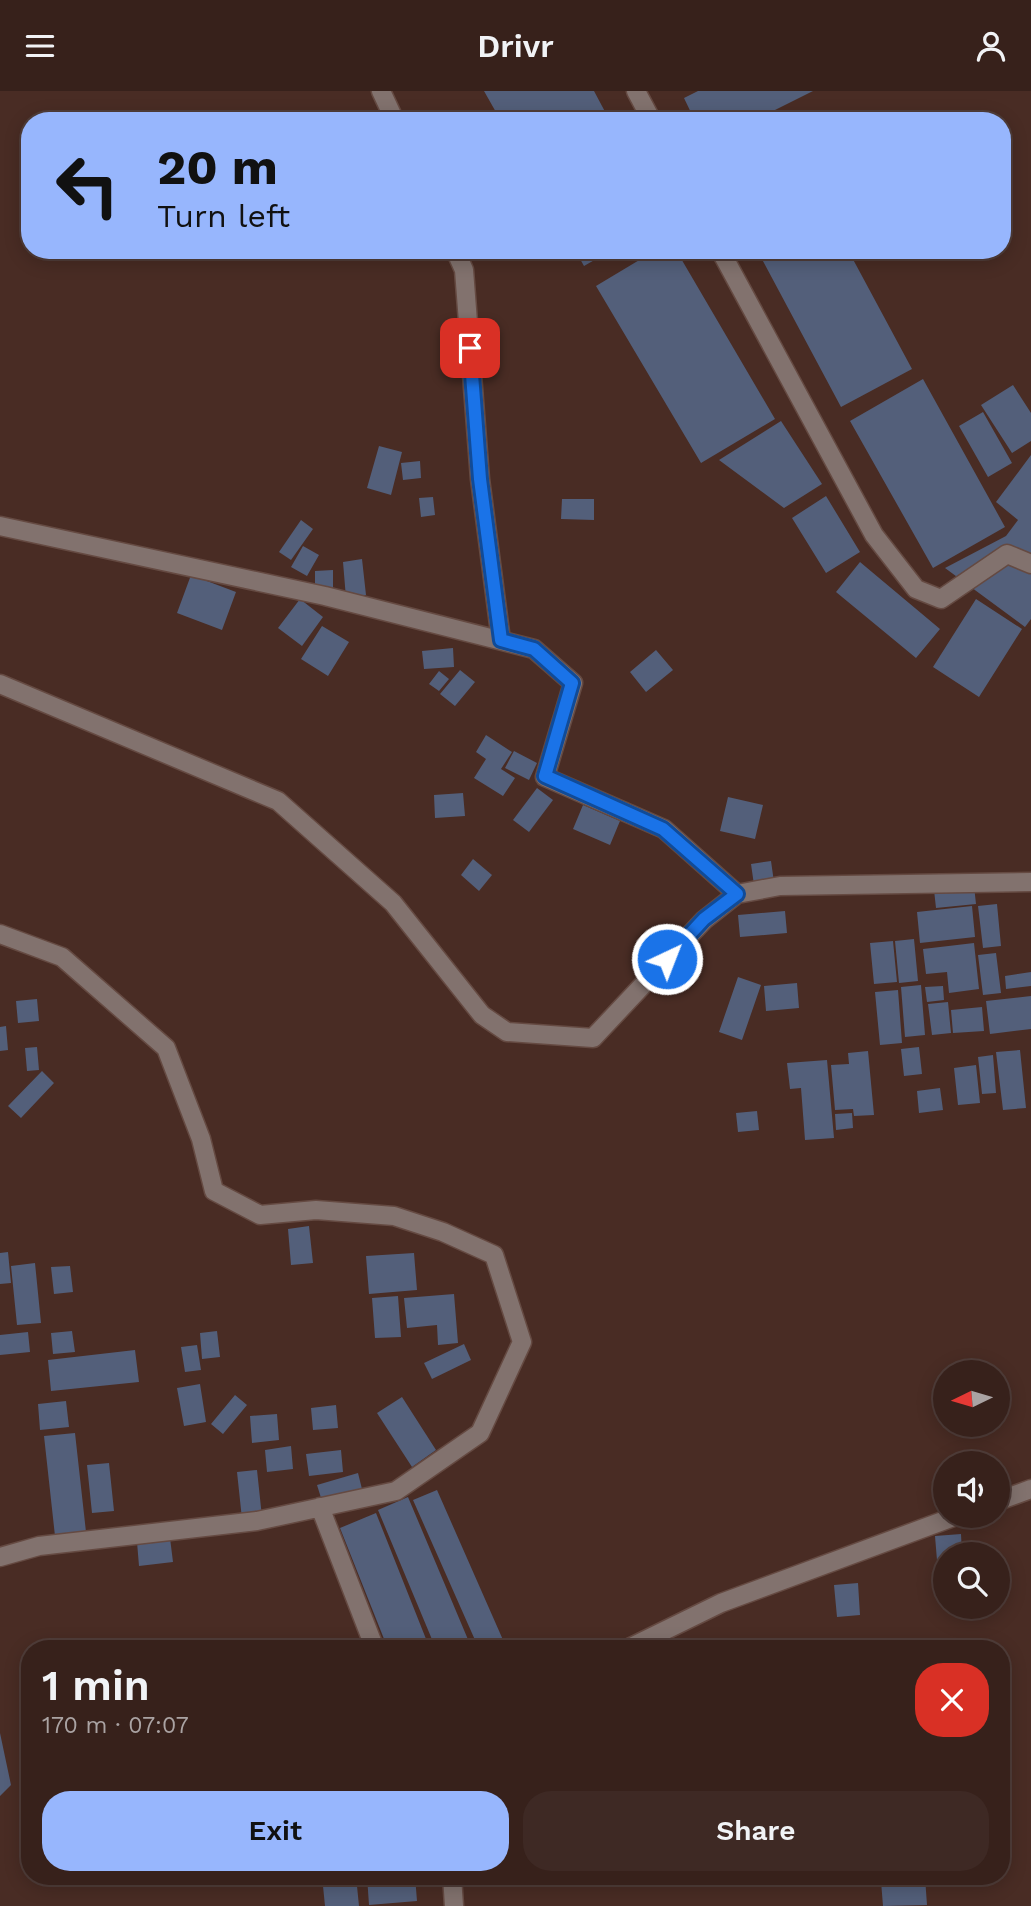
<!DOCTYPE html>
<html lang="en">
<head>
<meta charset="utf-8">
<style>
	body { margin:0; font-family:"Work Sans",sans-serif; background:#3e2924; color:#f1f3f6; height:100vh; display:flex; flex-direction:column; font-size:26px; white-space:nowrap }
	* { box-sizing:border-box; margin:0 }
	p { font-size:23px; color:#aaa3a3 }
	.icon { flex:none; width:38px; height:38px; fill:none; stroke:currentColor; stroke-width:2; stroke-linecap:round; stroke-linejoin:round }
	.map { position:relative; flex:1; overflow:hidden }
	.sheet { position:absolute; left:21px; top:1549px; width:989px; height:245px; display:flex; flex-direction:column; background:#37211b; border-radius:28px; box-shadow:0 4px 18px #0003,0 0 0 2px #513e3a }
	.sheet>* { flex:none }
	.guide { position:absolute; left:21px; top:21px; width:990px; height:147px; border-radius:28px; box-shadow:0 4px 18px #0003,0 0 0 2px #513e3a; background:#97b6fd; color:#111; overflow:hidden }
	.needle { width:46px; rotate:265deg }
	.fabs { position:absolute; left:933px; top:1269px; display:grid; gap:14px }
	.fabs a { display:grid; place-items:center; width:77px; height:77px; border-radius:50%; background:#37211b; box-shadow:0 4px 18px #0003,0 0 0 2px #513e3a; font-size:35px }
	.pin { position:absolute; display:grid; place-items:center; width:60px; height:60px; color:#fff; margin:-30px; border-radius:14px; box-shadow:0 4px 10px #0006 }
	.me { position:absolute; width:77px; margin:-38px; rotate:43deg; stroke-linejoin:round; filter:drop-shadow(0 0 5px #0008) }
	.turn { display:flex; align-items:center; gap:24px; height:147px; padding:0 21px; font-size:32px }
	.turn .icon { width:91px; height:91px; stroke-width:2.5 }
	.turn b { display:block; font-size:49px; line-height:60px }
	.round { display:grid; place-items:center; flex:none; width:74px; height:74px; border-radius:28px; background:#3e2924 }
	.summary { display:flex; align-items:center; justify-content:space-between; height:119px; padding:0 21px }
	h1 { font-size:42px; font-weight:600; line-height:52px }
	.primary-button { display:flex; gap:14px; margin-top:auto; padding:14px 21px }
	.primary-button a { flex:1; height:80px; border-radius:28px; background:#97b6fd; color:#111; font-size:28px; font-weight:600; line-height:80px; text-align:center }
	.primary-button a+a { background:#3e2924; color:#f1f3f6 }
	header { display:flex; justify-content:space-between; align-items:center; height:91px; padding:0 21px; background:#37211b; font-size:32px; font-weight:600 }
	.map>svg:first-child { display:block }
	.building { fill:#535f7a }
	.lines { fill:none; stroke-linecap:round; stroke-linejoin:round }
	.minor-casing { stroke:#654a42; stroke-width:21 }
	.minor { stroke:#82726e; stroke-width:18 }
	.route-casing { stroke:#114b97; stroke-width:18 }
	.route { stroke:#1a73e8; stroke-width:12 }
</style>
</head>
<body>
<header><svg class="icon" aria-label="menu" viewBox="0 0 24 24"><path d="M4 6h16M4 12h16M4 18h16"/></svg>Drivr<svg class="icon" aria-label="person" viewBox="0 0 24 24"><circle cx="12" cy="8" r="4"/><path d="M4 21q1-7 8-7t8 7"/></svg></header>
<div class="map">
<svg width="1031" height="1815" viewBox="0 0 1031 1815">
	<rect width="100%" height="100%" fill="#492c24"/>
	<path class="building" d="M484 0H594L610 30H501Z
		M698 0H813L753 30H695L684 7Z
		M575 159H612L584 175Z
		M656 159H676L775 328 701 372 596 195Z
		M757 159H848L912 278 841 316Z
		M923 288 1005 436 933 477 850 330Z
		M1013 294 1031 322V350L1012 362 981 314Z
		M983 321 1012 372 988 386 959 335Z
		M781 330 822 393 784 417 719 369Z
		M379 355 402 361 391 404 367 397Z
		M1031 364V528L1025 536 945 477 1006 445 1018 429 996 411Z
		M420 370 421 387 403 389 401 372Z
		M826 405 860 461 826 482 792 427Z
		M433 406 435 424 421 426 419 407Z
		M562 408H594V429L561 428Z
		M301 429 313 438 291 469 279 461Z
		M303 455 319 464 307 485 291 476Z
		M362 468 366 504 346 507 343 471Z
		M860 471 940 538 916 567 836 501Z
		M333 479V500L315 501V480Z
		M191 484 236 501 222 539 177 522Z
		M300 508 323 526 302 555 278 537Z
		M976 508 1022 538 979 606 933 576Z
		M322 535 349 551 328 585 301 568Z
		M453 557 454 576 424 578 422 560Z
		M656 559 673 579 646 601 630 581Z
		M460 579 475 591 455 615 440 603Z
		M439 580 449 588 439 600 429 593Z
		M486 644 512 661 501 678 515 687 503 705 474 687 486 668 476 661Z
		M514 660 537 672 529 689 505 677Z
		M537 697 553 709 529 741 513 729Z
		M463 702 465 725 435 727 434 704Z
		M728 706 763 714 755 748 720 740Z
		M583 714 620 730 610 754 573 738Z
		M473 768 492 784 479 800 461 784Z
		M771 770 774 791 754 794 751 773Z
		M974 795 976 813 936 817 934 799Z
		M997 813 1001 855 983 857 978 815Z
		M972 815 975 846 920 852 917 821Z
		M785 820 787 842 740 846 738 824Z
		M914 848 918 890 899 892 895 850Z
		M893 850 897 891 874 893 870 852Z
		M974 852 979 898 949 902 947 881 926 883 923 858Z
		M996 862 1001 902 983 904 978 864Z
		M1031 881V895L1006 898 1005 885Z
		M738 886 761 894 742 949 719 941Z
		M797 892 799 917 766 920 764 895Z
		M921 894 925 944 905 946 901 896Z
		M943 895 944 909 927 911 925 896Z
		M898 899 902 952 880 954 875 901Z
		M1031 905V938L990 943 986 910Z
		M37 908 39 930 18 932 16 910Z
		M948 911 951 942 932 944 928 913Z
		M982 916 984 940 953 942 951 919Z
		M6 935 8 959 0 960V936Z
		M37 956 39 979 27 980 25 957Z
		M919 956 922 983 904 985 901 958Z
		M1020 959 1026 1017 1003 1019 996 961Z
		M868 960 874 1024 854 1025 853 1018 835 1019 831 974 849 973 848 962Z
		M993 964 996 1002 982 1003 978 966Z
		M827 969 834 1047 805 1049 801 997 790 998 787 972Z
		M976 974 980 1012 958 1014 954 977Z
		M42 980 54 992 21 1027 8 1015Z
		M940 997 943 1019 919 1022 917 1000Z
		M757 1020 759 1039 738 1041 736 1022Z
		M852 1022 853 1037 836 1039 835 1023Z
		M309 1135 313 1172 291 1174 288 1138Z
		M8 1161 11 1192 0 1193V1162Z
		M414 1162 417 1199 369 1203 366 1165Z
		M35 1172 41 1232 17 1234 11 1175Z
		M70 1175 73 1201 54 1203 51 1176Z
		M454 1203 458 1252 438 1254 437 1234 407 1237 404 1207Z
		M398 1205 401 1246 375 1247 372 1207Z
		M72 1240 75 1261 53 1263 51 1242Z
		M217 1240 220 1266 202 1268 200 1242Z
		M28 1241 30 1261 0 1264V1244Z
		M464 1253 471 1269 432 1288 424 1272Z
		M197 1254 201 1279 185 1281 181 1256Z
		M135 1259 139 1291 51 1300 48 1269Z
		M200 1293 206 1331 184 1335 177 1297Z
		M235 1304 247 1314 223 1343 211 1333Z
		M402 1306 436 1359 412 1376 377 1322Z
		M66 1310 69 1336 40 1339 38 1313Z
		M336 1314 338 1337 313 1339 311 1317Z
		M277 1323 279 1349 252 1352 250 1325Z
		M75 1342 86 1441 55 1445 44 1345Z
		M291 1355 293 1378 267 1381 265 1359Z
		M341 1359 343 1381 309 1385 306 1363Z
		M109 1372 114 1420 92 1422 87 1374Z
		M257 1379 262 1426 242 1428 237 1381Z
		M358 1382 362 1398 322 1410 317 1394Z
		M437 1399 507 1558H479L413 1409Z
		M408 1406 472 1558H436L378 1419Z
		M376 1422 430 1558H388L340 1437Z
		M961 1443 962 1463H945V1506H940L935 1445Z
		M170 1447 173 1471 139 1475 137 1451Z
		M858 1492 860 1524 837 1526 834 1494Z
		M0 1642 11 1694 0 1705Z
		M322 1785H356L359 1815H325Z
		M367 1785H415L417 1810 369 1814Z
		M925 1786 927 1814 883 1815 881 1790Z"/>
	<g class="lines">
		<defs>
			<path id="minor" d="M381 0 395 30
				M636 0 652 30
				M455 159 464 179 480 388 501 549
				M720 159 874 444 916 498 941 508 1007 463 1031 473
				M0 435 325 505 534 558 573 592 545 686 664 738 737 803 780 795 1031 791
				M0 593 278 710 393 812 482 924 507 941 593 947 704 829 737 803
				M0 843 62 866 166 957 201 1048 214 1100 260 1124 316 1119 394 1125 443 1141 494 1164 522 1251 480 1342 396 1400 257 1430 39 1455 0 1466
				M998 1410 1031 1398
				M320 1416 375 1558
				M627 1558 721 1512 959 1424
				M452 1785 454 1815"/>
		</defs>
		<use href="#minor" class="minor-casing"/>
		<use href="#minor" class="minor"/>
	</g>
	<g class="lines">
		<defs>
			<path id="route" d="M470 257 480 388 501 549 534 558 572 592 545 685 663 738 737 803 704 828 667 868"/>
		</defs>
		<use href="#route" class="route-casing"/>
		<use href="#route" class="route"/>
	</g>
</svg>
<div class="fabs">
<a><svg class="needle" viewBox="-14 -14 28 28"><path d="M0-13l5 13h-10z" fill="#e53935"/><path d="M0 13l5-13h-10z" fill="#aaa3a3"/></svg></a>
<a><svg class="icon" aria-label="sound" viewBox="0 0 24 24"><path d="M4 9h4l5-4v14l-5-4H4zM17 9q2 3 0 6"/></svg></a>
<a><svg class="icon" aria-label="search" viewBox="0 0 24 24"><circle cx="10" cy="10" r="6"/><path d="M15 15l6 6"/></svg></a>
</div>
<div class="pin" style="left:470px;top:257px;background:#d93025"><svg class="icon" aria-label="arrive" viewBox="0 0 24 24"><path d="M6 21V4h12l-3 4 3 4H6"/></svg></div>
<svg class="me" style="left:667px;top:868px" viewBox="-20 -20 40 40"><circle r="17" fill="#1a73e8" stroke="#fff" stroke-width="3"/><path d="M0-11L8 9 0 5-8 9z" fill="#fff"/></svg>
<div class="guide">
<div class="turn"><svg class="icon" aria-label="left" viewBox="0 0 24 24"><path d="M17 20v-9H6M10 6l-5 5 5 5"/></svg><div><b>20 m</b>Turn left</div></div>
</div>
<section class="sheet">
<div class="summary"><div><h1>1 min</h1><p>170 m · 07:07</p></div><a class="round" style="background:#d93025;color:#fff"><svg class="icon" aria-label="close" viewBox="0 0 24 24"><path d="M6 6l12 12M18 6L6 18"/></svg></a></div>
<div class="primary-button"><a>Exit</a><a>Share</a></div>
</section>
</div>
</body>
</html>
